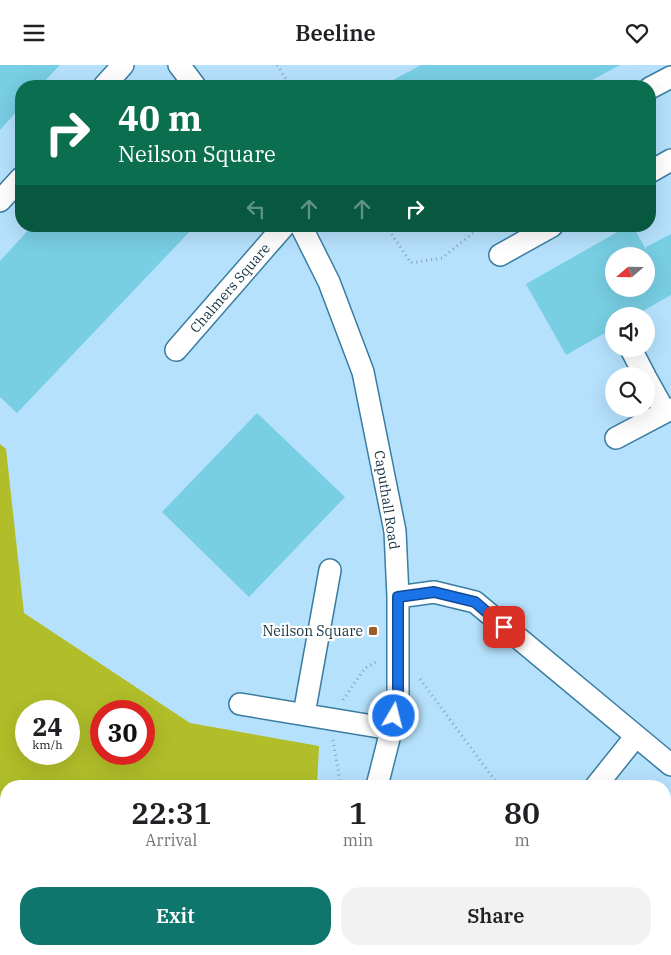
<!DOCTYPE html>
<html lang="en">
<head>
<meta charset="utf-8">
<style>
	body { margin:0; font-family:"IBM Plex Serif",serif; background:#f2f2f2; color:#202124; height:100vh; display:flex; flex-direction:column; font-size:19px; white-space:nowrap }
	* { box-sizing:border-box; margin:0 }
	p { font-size:16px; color:#757577 }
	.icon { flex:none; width:28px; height:28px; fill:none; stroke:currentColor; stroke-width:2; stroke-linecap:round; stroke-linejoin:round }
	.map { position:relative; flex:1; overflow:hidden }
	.drawer { position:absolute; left:0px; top:715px; width:671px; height:175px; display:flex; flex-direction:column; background:#fff; border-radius:20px 20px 0 0; box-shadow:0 5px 20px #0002 }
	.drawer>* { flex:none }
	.guide { position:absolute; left:15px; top:15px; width:641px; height:152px; border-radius:20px; box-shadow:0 5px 20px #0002; background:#0b6e4f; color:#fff; overflow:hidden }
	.needle { width:32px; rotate:250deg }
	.fabs { position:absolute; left:605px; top:182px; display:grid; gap:10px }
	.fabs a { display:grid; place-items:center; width:50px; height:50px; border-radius:50%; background:#fff; box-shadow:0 5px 20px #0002; font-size:25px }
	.speed { position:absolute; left:15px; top:635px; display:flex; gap:10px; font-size:25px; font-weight:700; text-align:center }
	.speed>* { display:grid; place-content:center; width:65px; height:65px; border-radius:50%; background:#fff; box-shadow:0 5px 20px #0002; line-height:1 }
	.speed small { font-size:12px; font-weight:400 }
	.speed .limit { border:8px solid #d22; background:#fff; color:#111 }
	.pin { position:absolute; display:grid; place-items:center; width:42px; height:42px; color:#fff; margin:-21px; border-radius:10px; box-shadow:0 2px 8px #0006 }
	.me { position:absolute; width:55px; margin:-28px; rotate:8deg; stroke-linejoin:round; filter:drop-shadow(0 0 4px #0008) }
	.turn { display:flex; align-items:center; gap:18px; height:105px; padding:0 20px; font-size:22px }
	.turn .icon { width:65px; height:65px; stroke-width:2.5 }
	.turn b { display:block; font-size:35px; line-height:42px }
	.lanes { display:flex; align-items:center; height:48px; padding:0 20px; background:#0003; justify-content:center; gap:25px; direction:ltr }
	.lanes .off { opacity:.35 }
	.eta { display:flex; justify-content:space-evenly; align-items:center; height:85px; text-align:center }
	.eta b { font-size:30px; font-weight:600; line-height:35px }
	.primary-button { display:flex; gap:10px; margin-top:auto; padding:10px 20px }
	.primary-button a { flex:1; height:58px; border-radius:20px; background:#0f766e; color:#fff; font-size:20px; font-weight:600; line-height:58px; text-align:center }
	.primary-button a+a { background:#f2f2f2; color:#202124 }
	header { display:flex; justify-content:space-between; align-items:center; height:65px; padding:0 20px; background:#fff; font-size:22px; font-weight:600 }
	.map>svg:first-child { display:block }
	.built { fill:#b5e1fc; fill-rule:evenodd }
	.forest { fill:#b1be29; fill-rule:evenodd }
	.building { fill:#78cee3; fill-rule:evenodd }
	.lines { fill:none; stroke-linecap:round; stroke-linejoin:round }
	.minor-casing { stroke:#397da1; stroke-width:24 }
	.path { stroke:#87a2b2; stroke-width:3; stroke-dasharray:1 4; stroke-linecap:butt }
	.minor { stroke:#fff; stroke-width:21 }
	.route-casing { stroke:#114b97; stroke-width:12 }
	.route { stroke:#1a73e8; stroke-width:9 }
	.poi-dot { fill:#9d5b29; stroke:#fff; stroke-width:2 }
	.labels { text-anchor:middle; stroke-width:4.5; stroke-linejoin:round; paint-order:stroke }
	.street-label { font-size:14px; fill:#173343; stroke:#fff }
	.poi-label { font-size:14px; fill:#173343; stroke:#fff; text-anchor:end }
</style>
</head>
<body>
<header><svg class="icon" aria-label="menu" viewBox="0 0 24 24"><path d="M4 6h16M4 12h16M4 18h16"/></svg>Beeline<svg class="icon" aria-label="heart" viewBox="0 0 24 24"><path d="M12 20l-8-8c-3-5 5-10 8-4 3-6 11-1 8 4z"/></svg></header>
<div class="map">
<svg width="671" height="890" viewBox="0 0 671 890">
	<rect width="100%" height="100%" fill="#cfe9f9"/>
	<path class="built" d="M0 0H671V890H0ZM21 21H650V161H21ZM614 191H646V224H614ZM614 251H646V284H614ZM614 311H646V344H614ZM26 646H69V689H26ZM101 646H144V689H101ZM6 721H665V884H6Z"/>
	<path class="forest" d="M0 379 6 384 24 548 190 658 319 681 317 721H6V884H286L283 890H0ZM26 646H69V689H26ZM101 646H144V689H101Z"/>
	<path class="building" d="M0 0H60L40 21H21V42L0 65Z
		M421 0H620L581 21H382Z
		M32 161H195L17 348 0 332V196Z
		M628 161H633L646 185V182L671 169V230L634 251H614V263L566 290 526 219ZM614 191H646V224H614Z
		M257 348 345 432 249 532 162 447Z"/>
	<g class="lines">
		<defs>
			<path id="minor" d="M179 0 195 21
				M104 21 123 0
				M650 23 671 12
				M650 107 671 95
				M0 136 21 113
				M301 161 329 217 363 307 395 466 398 532V638L377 721
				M500 190 552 161
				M176 285 284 161
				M632 286 645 311
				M646 313 665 347
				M616 373 671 344
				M398 532 434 527 475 537 671 700
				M240 639 391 664
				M304 649 330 505
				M596 721 636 671
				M320 890 324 884
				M494 890V884"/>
		</defs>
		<use href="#minor" class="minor-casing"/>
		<path class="path" d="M277 0 291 21
			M386 161 411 198 442 193 477 165 486 161
			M420 614 499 721
			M343 635 365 603 378 596
			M333 675 341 721
			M624 884 629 890
			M292 890 295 884"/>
		<use href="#minor" class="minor"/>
	</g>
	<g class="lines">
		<defs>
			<path id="route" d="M394 651 398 638V532L434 527 475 537 504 562"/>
		</defs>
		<use href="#route" class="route-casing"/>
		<use href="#route" class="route"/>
	</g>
	<rect class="poi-dot" x="368" y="561" width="10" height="10" rx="2.5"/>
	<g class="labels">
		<g class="street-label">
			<text transform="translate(230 223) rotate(-49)" y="5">Chalmers Square</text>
			<text transform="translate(387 435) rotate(81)" y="5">Caputhall Road</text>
		</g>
		<g class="poi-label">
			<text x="363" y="571">Neilson Square</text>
		</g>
	</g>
</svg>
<div class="fabs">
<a><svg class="needle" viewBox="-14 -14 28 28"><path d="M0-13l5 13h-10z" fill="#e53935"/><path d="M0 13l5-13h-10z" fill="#757577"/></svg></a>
<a><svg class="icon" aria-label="sound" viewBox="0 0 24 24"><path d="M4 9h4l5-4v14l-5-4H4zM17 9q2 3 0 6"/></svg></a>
<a><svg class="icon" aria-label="search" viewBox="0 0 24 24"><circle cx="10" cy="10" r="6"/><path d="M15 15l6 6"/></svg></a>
</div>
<div class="speed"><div>24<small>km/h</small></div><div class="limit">30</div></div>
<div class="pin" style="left:504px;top:562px;background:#d93025"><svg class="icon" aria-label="arrive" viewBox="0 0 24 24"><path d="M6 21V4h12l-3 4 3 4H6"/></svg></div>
<svg class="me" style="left:394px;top:651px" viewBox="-20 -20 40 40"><circle r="17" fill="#1a73e8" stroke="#fff" stroke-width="3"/><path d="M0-11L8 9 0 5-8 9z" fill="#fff"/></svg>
<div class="guide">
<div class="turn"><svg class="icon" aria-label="right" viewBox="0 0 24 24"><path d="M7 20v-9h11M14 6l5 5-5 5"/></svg><div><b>40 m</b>Neilson Square</div></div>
<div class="lanes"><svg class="icon off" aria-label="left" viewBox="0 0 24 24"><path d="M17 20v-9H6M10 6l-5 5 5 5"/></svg><svg class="icon off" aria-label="ahead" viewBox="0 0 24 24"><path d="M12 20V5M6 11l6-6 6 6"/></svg><svg class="icon off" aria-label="ahead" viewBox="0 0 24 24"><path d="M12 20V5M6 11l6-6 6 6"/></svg><svg class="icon" aria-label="right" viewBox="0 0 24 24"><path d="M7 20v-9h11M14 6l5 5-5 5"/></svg></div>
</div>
<section class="drawer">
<div class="eta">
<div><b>22:31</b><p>Arrival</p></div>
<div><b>1</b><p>min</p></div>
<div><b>80</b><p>m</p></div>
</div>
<div class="primary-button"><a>Exit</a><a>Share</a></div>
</section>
</div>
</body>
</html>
